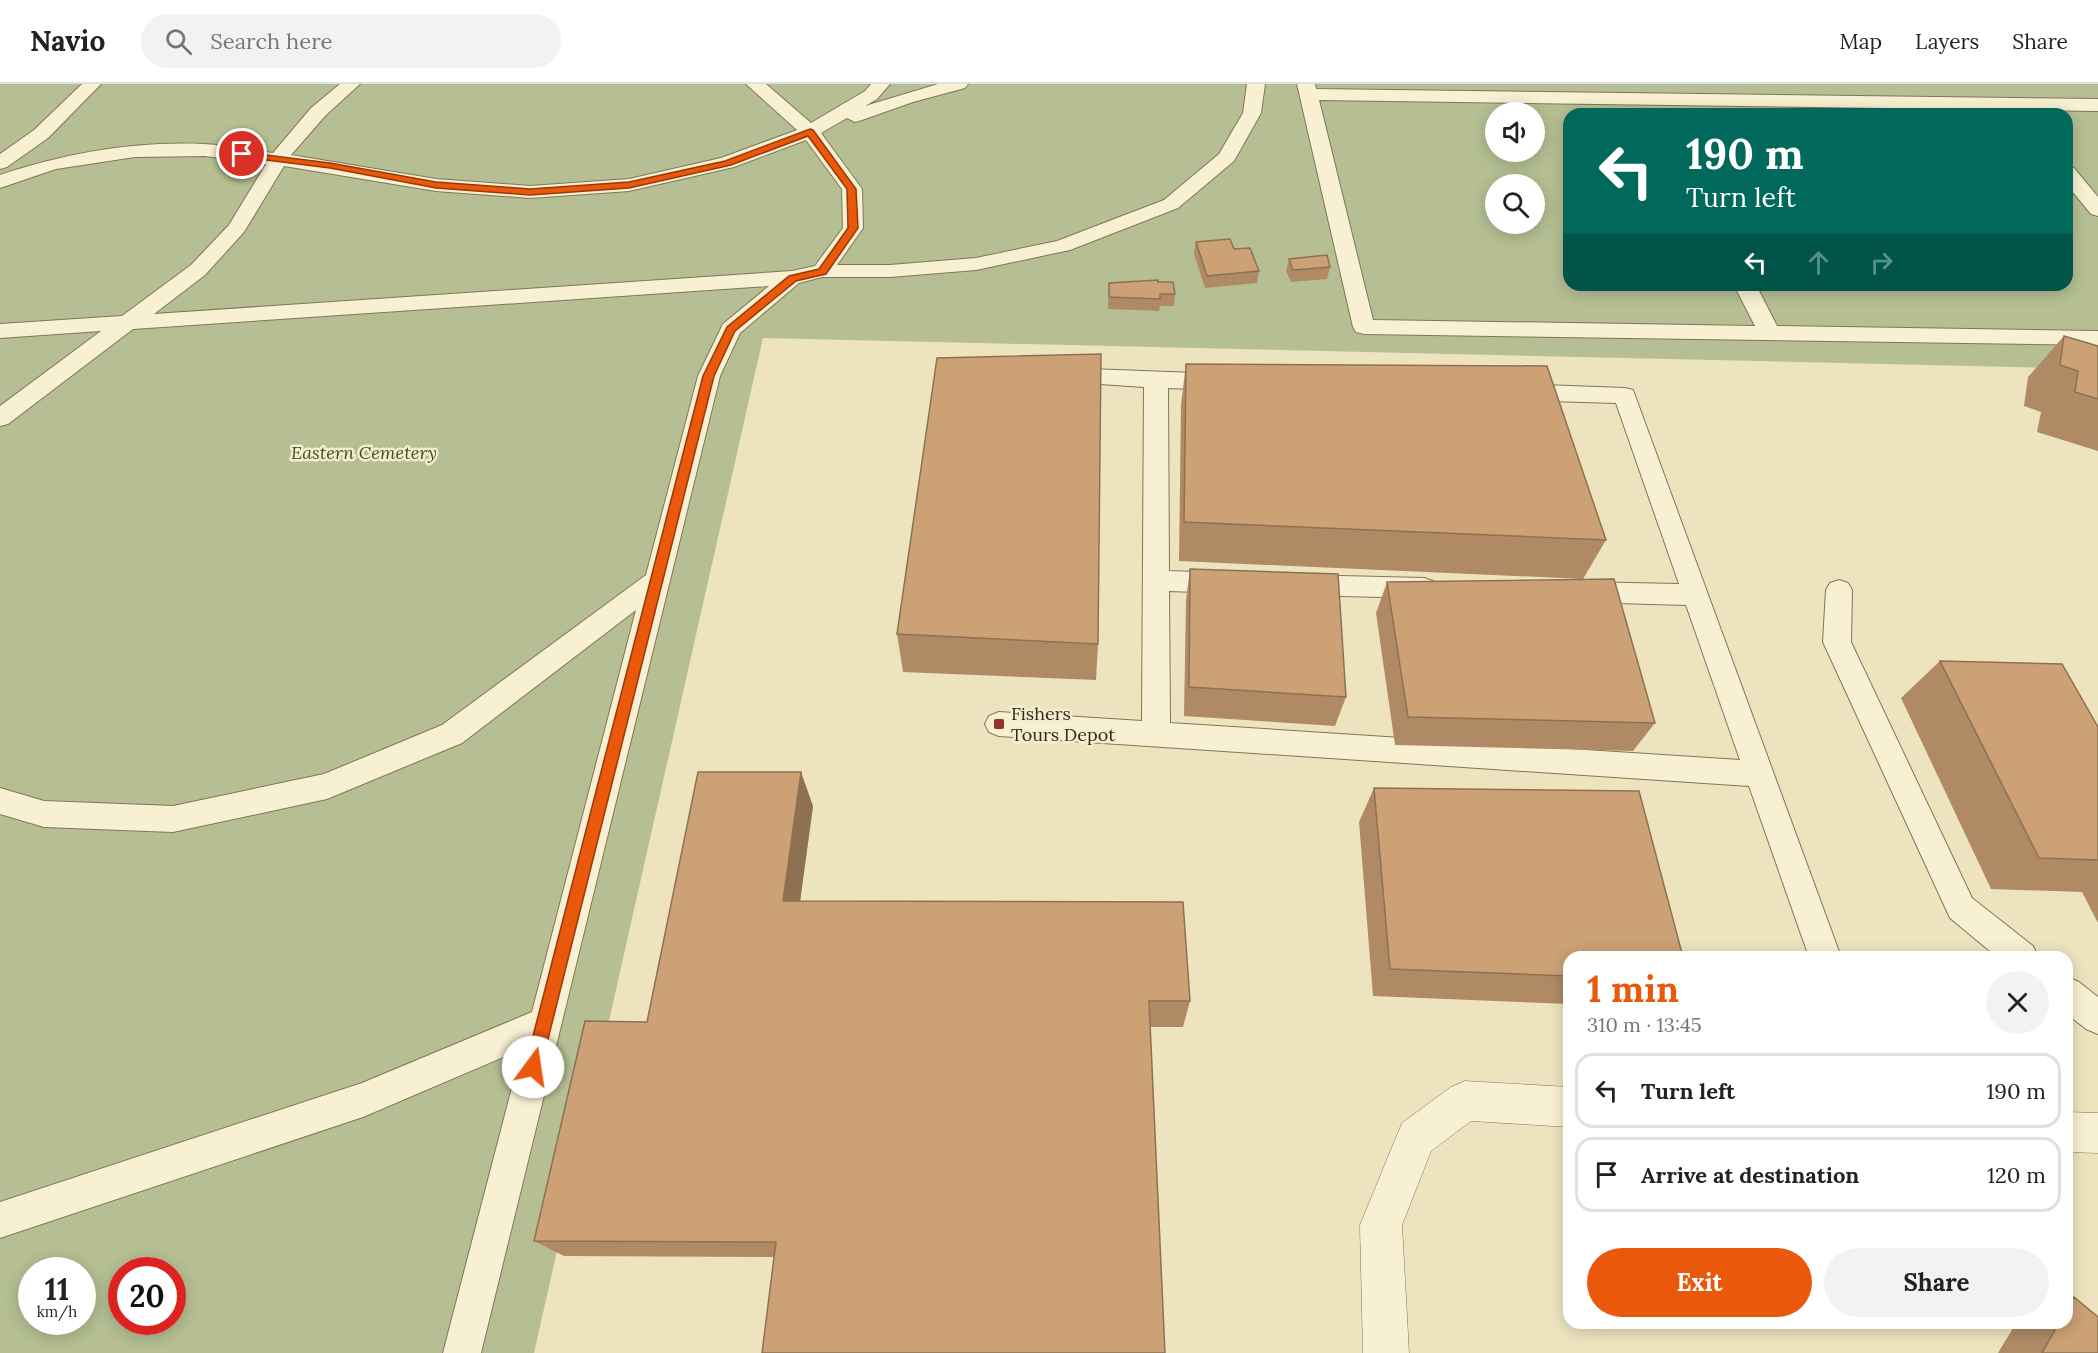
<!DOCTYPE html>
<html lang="en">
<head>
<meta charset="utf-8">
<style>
	body { margin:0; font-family:Lora,serif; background:#f2f2f2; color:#222; height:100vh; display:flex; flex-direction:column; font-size:22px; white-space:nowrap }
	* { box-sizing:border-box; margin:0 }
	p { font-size:20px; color:#767676 }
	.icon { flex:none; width:33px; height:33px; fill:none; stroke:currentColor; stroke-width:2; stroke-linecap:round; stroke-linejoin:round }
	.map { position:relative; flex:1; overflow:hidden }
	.panel { position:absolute; left:1563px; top:867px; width:510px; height:378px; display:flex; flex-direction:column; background:#fff; border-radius:18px; box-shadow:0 3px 15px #0003 }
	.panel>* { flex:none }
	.guide { position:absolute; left:1563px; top:24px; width:510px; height:183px; border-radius:18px; box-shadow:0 3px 15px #0003; background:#00695c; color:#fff; overflow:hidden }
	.controls { position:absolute; left:1485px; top:18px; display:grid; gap:12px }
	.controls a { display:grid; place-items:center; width:60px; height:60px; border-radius:50%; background:#fff; box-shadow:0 3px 15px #0003; font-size:30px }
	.speed { position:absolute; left:18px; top:1173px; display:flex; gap:12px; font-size:30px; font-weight:700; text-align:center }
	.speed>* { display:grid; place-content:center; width:78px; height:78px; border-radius:50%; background:#fff; box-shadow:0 3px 15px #0003; line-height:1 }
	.speed small { font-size:15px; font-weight:400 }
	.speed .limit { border:9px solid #d22; background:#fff; color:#111 }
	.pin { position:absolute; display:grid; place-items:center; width:51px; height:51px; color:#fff; margin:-26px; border:3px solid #fff; border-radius:50%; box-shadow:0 2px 6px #0007 }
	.me { position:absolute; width:66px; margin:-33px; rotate:14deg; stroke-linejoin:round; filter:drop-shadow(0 0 4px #0008) }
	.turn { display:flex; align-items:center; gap:21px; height:126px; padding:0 24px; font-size:27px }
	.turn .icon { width:78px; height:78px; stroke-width:2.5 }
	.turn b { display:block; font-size:42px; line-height:51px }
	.lanes { display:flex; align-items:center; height:57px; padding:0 24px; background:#0003; justify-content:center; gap:30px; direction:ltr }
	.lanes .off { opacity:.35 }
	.round { display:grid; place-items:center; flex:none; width:63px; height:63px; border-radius:32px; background:#f2f2f2 }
	.headline { display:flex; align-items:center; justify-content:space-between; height:102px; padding:0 24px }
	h1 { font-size:36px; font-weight:800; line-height:45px; color:#ea580c }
	.primary-button { display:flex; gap:12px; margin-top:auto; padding:12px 24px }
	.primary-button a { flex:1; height:69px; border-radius:36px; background:#ea580c; color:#fff; font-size:24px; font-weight:800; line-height:69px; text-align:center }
	.primary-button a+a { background:#f2f2f2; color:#222 }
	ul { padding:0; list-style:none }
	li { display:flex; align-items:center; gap:18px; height:75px; margin:0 12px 9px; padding:0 12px; border:3px solid #e0e0e0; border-radius:18px }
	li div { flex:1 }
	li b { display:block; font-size:22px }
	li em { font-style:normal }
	header { display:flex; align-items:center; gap:36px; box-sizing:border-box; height:84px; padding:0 30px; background:#fff; border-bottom:2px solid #e0e0e0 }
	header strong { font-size:28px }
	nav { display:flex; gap:33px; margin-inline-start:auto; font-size:21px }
	.search { width:420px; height:54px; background:#f2f2f2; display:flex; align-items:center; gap:15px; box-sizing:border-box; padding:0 21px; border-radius:33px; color:#767676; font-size:22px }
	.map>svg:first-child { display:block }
	.cemetery { fill:#b5bf93; fill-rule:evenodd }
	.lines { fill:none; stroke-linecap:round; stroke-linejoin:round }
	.service-casing { stroke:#857458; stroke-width:2 }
	.minor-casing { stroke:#857458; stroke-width:1 }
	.service { fill:#f8f0d2; fill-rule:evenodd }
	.minor { fill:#f8f0d2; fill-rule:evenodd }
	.wall { fill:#af8a65 }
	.shaded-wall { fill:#8e7152 }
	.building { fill:#cba175; stroke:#8e7152; stroke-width:1.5 }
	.route { fill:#ea580c; stroke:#983908; stroke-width:1.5 }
	.poi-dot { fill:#933229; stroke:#f4edce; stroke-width:2 }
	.labels { text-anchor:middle; stroke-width:5; stroke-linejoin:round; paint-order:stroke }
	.park-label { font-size:18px; font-style:italic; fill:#415123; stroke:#f4edce }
	.poi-label { font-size:18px; fill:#352a1c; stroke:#f4edce; text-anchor:start }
</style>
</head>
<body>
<header>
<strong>Navio</strong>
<div class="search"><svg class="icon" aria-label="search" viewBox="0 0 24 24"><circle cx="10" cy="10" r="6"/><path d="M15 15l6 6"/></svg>Search here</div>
<nav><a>Map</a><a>Layers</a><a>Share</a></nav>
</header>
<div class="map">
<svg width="2098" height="1269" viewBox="0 0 2098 1269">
	<rect width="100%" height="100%" fill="#ede4bf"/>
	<path class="cemetery" d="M0 0H2098V285L763 254 534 1269H0ZM1496 28H1534V68H1496ZM1569 30H2067V201H1569ZM1496 100H1534V140H1496ZM32 1186H82V1238H32ZM122 1186H172V1238H122Z"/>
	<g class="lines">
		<defs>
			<path id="service" d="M82 0H101L48 54 7 83 0 85V70L34 46Z
				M340 0H360L325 32 291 71 436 95 530 102 629 95 721 74 797 46 746 0H766L811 39 865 7 871 0H890L877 15 865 22 938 0H968L965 4 913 18 862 36 855 38 847 34 821 49 862 105 863 144 837 181H890L976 174 1057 157 1164 116 1219 70 1243 29 1247 0H1265L1261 29 1234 77 1178 124 1070 166 976 186 890 193H822L799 199 740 249 720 292 481 1269H443L522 965 363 1033 0 1154V1118L362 999 532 928 636 526 462 659 327 715 173 748 44 743 0 730V704L44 717 173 722 324 690 442 641 646 491 698 292 723 240 769 202 133 245 8 340 0 342V322L101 247 0 254V240L122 232 191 181 229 141 266 80 205 72 135 73 56 85 0 104V91C66 69 134 57 204 60 227 61 250 66 273 69L311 24ZM806 56 842 105 843 144 815 182 792 187 154 230 205 191 244 148 284 82 436 107 530 114 629 107 734 83Z
				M1297 0H1315L1316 5 2098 15V27L1319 16 1373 236 1755 242 1734 201H1756L1777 242 2098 247V261L1364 250 1356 248 1353 243Z
				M2067 82 2074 84 2098 113V132L2091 130 2067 101Z
				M1063 284 1223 290 1231 293 1234 298 1231 303 1223 306 1168 304 1169 487 1226 489 1235 492 1239 499 1235 506 1226 509 1169 507 1170 639 1740 676 1686 521 1581 518 1572 515 1568 508 1572 501 1581 498 1679 500 1616 319 1518 316 1510 313 1506 308 1510 303 1518 300 1625 304 1633 306 1841 873H1809L1749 702 999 652 989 648 985 640 989 632 999 628 1142 637 1144 303 1055 297 1052 292 1055 287Z
				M1299 491 1424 494 1433 497 1437 504 1433 511 1424 514 1299 511 1290 508 1286 501 1290 494Z
				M1839 496 1848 499 1852 506 1851 558 1972 814 2033 862 2038 873H1997L1950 834 1823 558 1826 506 1830 499Z
				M2067 893 2079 898 2098 913V950L2086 945 2067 930Z"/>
			<path id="minor" d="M1465 997 1569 1003V1043L1471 1037 1431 1067 1402 1141 1409 1269H1363L1360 1141 1402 1039 1451 1003Z
				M2067 1028 2098 1029V1069L2067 1068Z"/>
		</defs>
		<use href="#service" class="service-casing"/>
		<use href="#minor" class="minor-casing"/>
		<use href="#service" class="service"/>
		<use href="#minor" class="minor"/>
	</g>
	<path class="wall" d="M1196 158 1234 165 1259 187 1257 199 1205 204 1194 170Z
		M1289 175 1330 183 1327 195 1291 198 1286 187Z
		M1158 198 1175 210 1174 222H1160L1159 227 1108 225 1109 199Z
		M2064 252 2098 262V367L2037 348 2041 328 2024 322 2028 293Z
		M1186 280 1606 456 1583 495 1179 477 1181 321Z
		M1190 485 1346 613 1335 642 1184 632 1186 516Z
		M1387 498 1655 639 1633 667 1395 661 1376 529Z
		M897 550 1098 560 1096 596 903 588Z
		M1940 577 2098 643V839L2082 808 1991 805 1901 614Z
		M1374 704 1569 873V920L1373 912 1359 738Z
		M813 722 800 817 1190 917 1183 943H1150L774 1173 564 1172 534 1157 647 938Z
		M2074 1213 2098 1269H1998L2016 1239H2067V1214Z"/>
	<path class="shaded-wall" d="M801 688 813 722 796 847 783 817Z"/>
	<path class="building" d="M1230 155 1234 165 1250 164 1259 187 1207 192 1196 158Z
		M1327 171 1330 183 1293 186 1289 175Z
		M1158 196V198H1173L1175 210H1160V215L1109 213V199Z
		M2064 252 2098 262V315L2075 308 2078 287 2060 281Z
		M1101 270 1098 560 897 550 937 274Z
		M1186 280 1547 282 1606 456 1184 438Z
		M1190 485 1338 490 1346 613 1189 603Z
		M1614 495 1655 639 1408 633 1387 498Z
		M1940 577 2062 580 2098 643V776L2039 774Z
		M698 688H801L783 817 1183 818 1190 917H1149L1165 1269H762L776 1158 534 1157 585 937 647 938Z
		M1374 704 1639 707 1683 873H1569V892L1390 885Z
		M2074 1213 2098 1233V1269H2042L2059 1239H2067V1225Z"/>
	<path class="route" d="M810 45 813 46 856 105 858 144 826 190 796 197 735 247 714 292 541 983 539 989 533 992 527 989 525 983 703 292 727 243 789 192 819 185 848 144 847 105 808 52 731 81 629 104 530 111 436 104 330 84 242 73 237 70 242 68 330 79 436 98 530 105 629 98 725 77Z"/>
	<rect class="poi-dot" x="993" y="634" width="12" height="12" rx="3"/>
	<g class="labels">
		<g class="park-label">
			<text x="364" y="375">Eastern Cemetery</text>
		</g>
		<g class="poi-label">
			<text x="1011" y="636">Fishers<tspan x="1011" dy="21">Tours Depot</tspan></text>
		</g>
	</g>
</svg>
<div class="controls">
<a><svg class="icon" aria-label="sound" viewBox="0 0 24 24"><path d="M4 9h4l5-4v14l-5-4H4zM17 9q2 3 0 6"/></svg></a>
<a><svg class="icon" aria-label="search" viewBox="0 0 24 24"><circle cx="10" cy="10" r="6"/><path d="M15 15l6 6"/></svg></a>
</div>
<div class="speed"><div>11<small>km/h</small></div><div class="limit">20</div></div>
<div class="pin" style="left:242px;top:70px;background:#d93025"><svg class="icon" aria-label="arrive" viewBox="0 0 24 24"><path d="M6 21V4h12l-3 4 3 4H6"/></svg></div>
<svg class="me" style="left:533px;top:983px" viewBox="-20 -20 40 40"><circle r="19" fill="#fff"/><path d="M0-13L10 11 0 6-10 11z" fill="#ea580c"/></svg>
<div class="guide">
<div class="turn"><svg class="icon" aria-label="left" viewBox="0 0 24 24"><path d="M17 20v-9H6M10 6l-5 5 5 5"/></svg><div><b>190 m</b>Turn left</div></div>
<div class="lanes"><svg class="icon" aria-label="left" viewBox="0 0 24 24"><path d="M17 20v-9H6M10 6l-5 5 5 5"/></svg><svg class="icon off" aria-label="ahead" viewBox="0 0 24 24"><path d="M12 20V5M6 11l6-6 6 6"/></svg><svg class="icon off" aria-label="right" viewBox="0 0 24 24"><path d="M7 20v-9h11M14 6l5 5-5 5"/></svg></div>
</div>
<section class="panel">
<div class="headline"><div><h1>1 min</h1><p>310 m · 13:45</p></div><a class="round"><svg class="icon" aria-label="close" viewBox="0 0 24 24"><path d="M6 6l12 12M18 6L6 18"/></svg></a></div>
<ul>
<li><svg class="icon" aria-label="left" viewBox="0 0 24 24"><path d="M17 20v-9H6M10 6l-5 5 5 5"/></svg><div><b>Turn left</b></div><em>190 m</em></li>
<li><svg class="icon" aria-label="arrive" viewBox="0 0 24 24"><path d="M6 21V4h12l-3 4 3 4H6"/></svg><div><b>Arrive at destination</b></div><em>120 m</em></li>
</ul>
<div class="primary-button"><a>Exit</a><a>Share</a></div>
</section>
</div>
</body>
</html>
